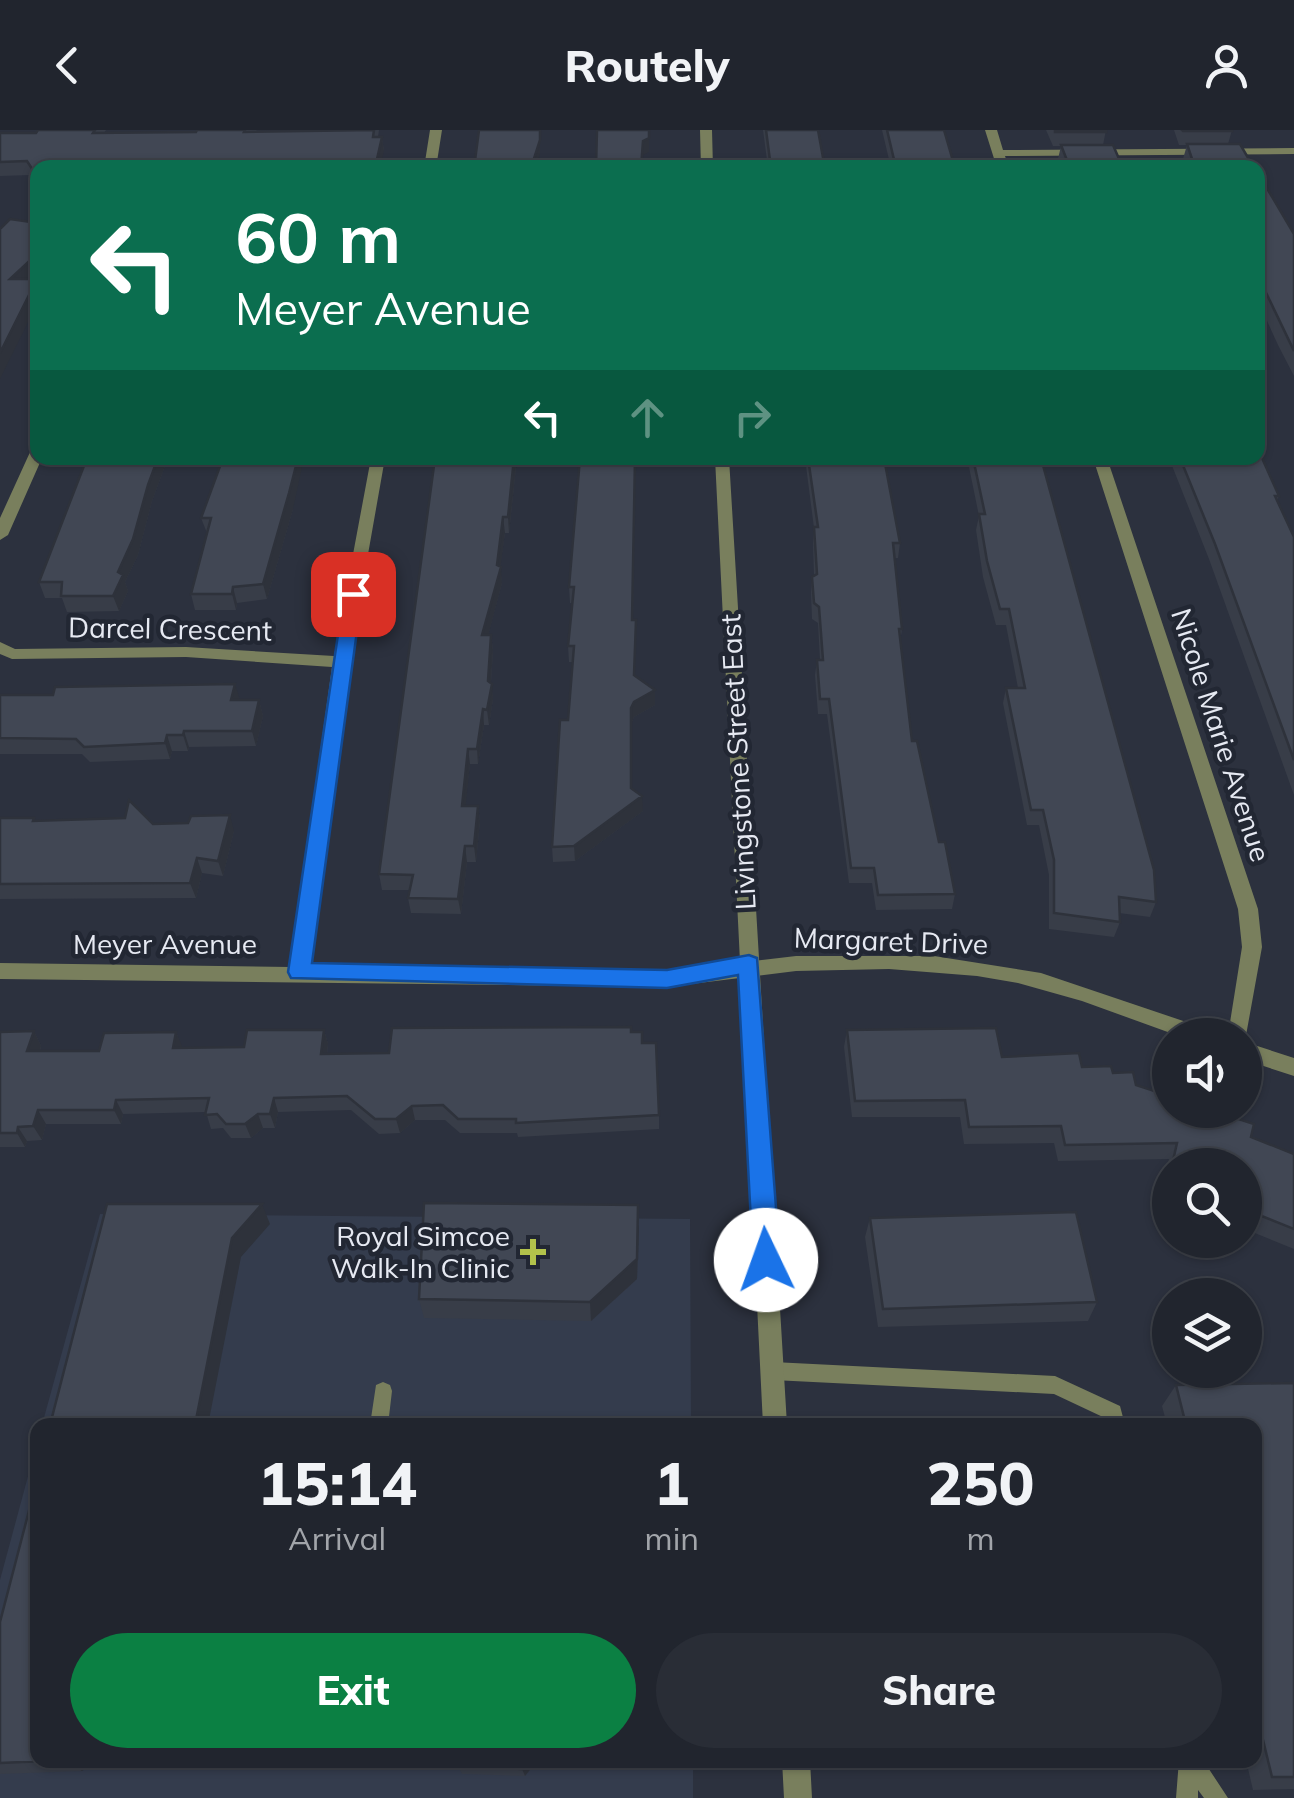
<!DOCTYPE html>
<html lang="en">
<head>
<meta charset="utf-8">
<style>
	body { margin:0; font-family:Mulish,sans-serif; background:#292d36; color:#f1f3f6; height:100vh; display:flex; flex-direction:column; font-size:38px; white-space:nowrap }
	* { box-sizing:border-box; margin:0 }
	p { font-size:32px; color:#a2a5aa }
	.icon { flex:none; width:55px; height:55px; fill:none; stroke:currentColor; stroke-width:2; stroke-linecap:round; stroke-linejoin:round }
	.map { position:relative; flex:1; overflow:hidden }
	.panel { position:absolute; left:30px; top:1288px; width:1232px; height:350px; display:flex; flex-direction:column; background:#21252e; border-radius:20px; box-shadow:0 2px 8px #0004,0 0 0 2px #3e424a }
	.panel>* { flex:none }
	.hud { position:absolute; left:30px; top:30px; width:1235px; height:305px; border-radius:20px; box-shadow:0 2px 8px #0004,0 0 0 2px #3e424a; background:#0b6e4f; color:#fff; overflow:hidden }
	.tools { position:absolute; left:1152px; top:888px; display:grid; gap:20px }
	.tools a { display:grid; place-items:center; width:110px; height:110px; border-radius:50%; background:#21252e; box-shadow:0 2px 8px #0004,0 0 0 2px #3e424a; font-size:50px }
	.pin { position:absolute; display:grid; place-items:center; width:85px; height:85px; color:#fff; margin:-42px; border-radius:20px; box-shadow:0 5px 15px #0006 }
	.me { position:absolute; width:110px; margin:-55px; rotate:357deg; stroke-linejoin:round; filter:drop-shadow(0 0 8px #0008) }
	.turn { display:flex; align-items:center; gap:35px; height:210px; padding:0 40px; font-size:45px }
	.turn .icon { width:130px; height:130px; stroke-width:2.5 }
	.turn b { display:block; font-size:70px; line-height:85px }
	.lanes { display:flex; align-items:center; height:95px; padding:0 40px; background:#0003; justify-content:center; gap:50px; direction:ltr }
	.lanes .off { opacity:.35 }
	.eta { display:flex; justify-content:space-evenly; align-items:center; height:170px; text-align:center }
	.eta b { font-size:60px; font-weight:800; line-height:70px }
	.cta { display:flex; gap:20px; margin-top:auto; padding:20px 40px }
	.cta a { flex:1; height:115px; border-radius:60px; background:#0b8043; color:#fff; font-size:40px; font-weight:800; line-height:115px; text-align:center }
	.cta a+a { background:#292d36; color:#f1f3f6 }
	header { display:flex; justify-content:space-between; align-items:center; height:130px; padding:0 40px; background:#21252e; font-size:45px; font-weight:800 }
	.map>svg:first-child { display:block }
	.built { fill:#343c4d }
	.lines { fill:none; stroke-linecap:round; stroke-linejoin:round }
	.service { fill:#797f5d; fill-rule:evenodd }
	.minor { fill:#797f5d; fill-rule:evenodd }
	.tertiary { fill:#797f5d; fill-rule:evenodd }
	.wall { fill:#383d48 }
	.shaded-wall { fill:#2e323b }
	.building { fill:#414754; stroke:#2e323b; stroke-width:2.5 }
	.route { fill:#1a73e8; stroke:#114b97; stroke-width:2.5 }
	.poi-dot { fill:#b2c24b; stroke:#222733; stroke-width:4 }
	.labels { text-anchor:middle; stroke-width:9; stroke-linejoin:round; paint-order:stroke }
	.street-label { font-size:28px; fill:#e6e9f2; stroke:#222733 }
	.poi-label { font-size:28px; fill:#e6e9f2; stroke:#222733; text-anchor:end }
</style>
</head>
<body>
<header><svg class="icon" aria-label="back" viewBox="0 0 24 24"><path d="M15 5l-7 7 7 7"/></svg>Routely<svg class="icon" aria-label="person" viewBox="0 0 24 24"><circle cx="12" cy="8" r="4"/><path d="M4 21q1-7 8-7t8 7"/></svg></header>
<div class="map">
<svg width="1294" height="1668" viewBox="0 0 1294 1668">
	<rect width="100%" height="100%" fill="#2c313e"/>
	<path class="built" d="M100 1084 690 1089 691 1295H42Z
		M37 1313 38 1630H693V1668H0V1450Z"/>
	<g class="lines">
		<path class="service" d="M773 1232 1055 1246 1120 1276 1125 1295H1107L1105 1288 1054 1264 773 1250 767 1247 764 1241 767 1235Z
			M383 1252 390 1255 392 1261 388 1295H370L376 1255Z
			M1179 1630H1203L1228 1668H1204L1198 1660V1668H1176Z"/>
		<path class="minor" d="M430 0H442L436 38H424Z
			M985 0H997L1003 20 1294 18V24L1005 26 1009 38H997Z
			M38 316V328H42L8 405 0 410V388L31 320Z
			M371 328H385L349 532 310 837 667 841 796 826H934L1041 843 1207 899 1210 905H1176L1082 871 1018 853 977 846 889 839 796 841 667 857 0 849V833L290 837 332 537 186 527 12 529 0 524V512L15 519 186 517 334 526Z
			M1093 328H1107L1258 779 1262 817 1245 911V905H1228L1242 817 1238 779Z
			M1245 912 1294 928V946L1245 930Z"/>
		<path class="tertiary" d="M700 0H712L713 38H701Z
			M715 328H729L787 1295H763Z
			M782 1630H810L812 1668H784Z"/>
	</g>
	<path class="wall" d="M38 0H106L104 3 196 2 197 0H257L255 2 379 0 378 7H382L384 21 38 38V56L31 45 0 46V3H36Z
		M763 0H818L824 33 831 38H768Z
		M882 0H944L955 38H891Z
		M1046 0H1106L1103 15 1123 38H1060L1058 29 1061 16H1053Z
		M1174 0H1232L1228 14 1254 38H1186L1183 29 1187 15H1179Z
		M1258 43 1294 104V246L1278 215 1258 171Z
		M87 328H168L152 371 138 425 125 452 128 461 119 481 67 482 62 468H45L39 452Z
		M517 328 509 403H505L500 437 502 453 488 505H491L493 520 491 553 493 569 489 595H484L478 634H470L465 676H478L480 691 476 732H467L461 784 411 783 408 768 410 760H382L379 744Z
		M580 328H643H635L633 490 635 546 655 560V575L634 587 631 594V658L643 681 575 731 553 732 552 717 568 590 573 532H569L568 516 572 473H570L569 457Z
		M805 328H884L900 413 898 428H895L902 499 900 512 912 611 939 712 955 764 952 779 876 780 872 753H849L827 584H818L815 545 817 530H820L818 493 812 489 811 462 812 447 814 445 813 413 814 398Z
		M960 328H1041L1156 772 1150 787 1119 783 1120 792 1114 807 1049 799V745L1039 695H1027L1003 573 1006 558H1018L1006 495H996L983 447 976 400 979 386 969 337H962Z
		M1169 328H1258L1279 366 1277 370 1294 407V665L1209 429Z
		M293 379 267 469 237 473 236 480H195L191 464 207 403 201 388Z
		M0 565 259 570 263 586 256 616 189 617 188 621H172L170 629 90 632 82 624H0Z
		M0 688H34L36 691 153 694 234 701 223 746 202 743 196 768 0 769Z
		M324 900 328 914 327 924 389 923 631 902 642 913 659 985V999L518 1007 517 1003H460L445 990H415L400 1003 379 1004 351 980 278 982 275 998H263L251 1008H231L223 998 211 999 206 982 123 984 121 994H46L42 1010 27 1011 25 1017H0V902L34 901 41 916 40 921H99L176 902 182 918 244 917Z
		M847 900 1002 927 1082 937 1113 943 1251 1007 1294 1024V1119L1245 1099V1035H1170V1060L1162 1058 1169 1029 1058 1031 1054 1013 964 1014 960 987H852L844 917Z
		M870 1088 1097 1172 1088 1191 878 1197 865 1107Z
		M639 1095 637 1149 591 1191 424 1188 419 1169Z
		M1294 1253V1659L1253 1660 1246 1630H1255V1295H1167L1162 1276 1176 1255Z
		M0 1492 38 1630H95L82 1641 0 1644Z
		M455 1630H538L525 1646 462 1644Z"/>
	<path class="shaded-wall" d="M540 0V24L536 38H531Z
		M382 7 384 21 380 38H375Z
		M649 8V22L643 25 641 38 643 11Z
		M38 123V142L15 164 10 149Z
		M37 149 38 172 0 249V223Z
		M158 328H168L152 371 138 425 125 452 128 461 119 481 113 466 118 442Z
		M298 328H304L293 379 267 469 263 454Z
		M514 328H517L509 403 508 387Z
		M503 387 505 403 500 440 501 437 502 453 484 521 482 505 497 435Z
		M233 457 237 473 236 480 232 464Z
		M491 505 493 520 490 566 488 551Z
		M235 554 240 570H231Z
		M492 554 493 569 489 595 487 580Z
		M655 560V575L634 587 631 594V578L634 572Z
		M259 570 263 586 256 616 252 601Z
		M483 579 484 595 478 634 477 619Z
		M184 601 189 617 188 621 183 605Z
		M167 605 172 621 170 629 165 613Z
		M468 619 470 634 464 691 462 676Z
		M642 666 643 681 575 731 574 716Z
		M478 676 480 691 476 732 474 716Z
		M230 685 234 701 223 746 218 731Z
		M465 716 467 732 461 784 458 769Z
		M197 728 202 743 196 768 190 753Z
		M324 900 328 914 325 938 321 924Z
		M34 901 41 916 35 936 27 921Z
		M176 902 182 916 179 932 173 918Z
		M274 968 278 982 275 998 270 984Z
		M116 970 123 984 121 994 114 980Z
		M412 976 415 990 400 1003 396 989Z
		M38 980 46 994 42 1010 33 996Z
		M258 984 263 998 251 1008 245 994Z
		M18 997 27 1011 25 1017 17 1003Z
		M262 1074 270 1094 241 1127 208 1295H195L232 1108Z
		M639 1095 637 1149 591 1191 590 1172Z
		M68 1630H95L82 1641Z
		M530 1630H538L525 1646 522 1639Z"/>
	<path class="building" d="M38 0H95L93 3 196 2 197 0H245L244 2 374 0 373 7H382L375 38H38V48L27 31 0 32V3H36Z
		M479 0H540V10L531 38H474Z
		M597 0H649V8L643 11 641 38H596Z
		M766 0H818L824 33H830L831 38H771Z
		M887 0H944L955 38H896Z
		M1055 0H1106V2H1055Z
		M1182 0H1232V1H1183Z
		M1187 14H1240L1254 38H1195Z
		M1061 15H1113L1123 38H1063L1061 33H1068Z
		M1258 43 1294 104V221L1258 146Z
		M10 89 38 93V123L10 149H37L0 223V99Z
		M1258 319 1279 366H1275L1294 407V630L1215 414 1180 328H1258Z
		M87 328H158L148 355 133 409 118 442 123 445 113 466H61L62 452H39Z
		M223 328H298L289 363 263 454 233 457 232 464H191L211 388H201Z
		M435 328H514L508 387H503L497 435 501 437 482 505H491L488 551 492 554 487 580 483 579 477 619H468L462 676H478L474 716H465L458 769 408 768 413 745 379 744Z
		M580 328H635L632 490H636L634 545 655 560 634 572 631 578V658L642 666 574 716 552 717 560 590H568L574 516H568L574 457H569Z
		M808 328H884L900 413H893L902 499H899L912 611H917L939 712H945L955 764 878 765 874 738H851L829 569H820L817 530H823L819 477 814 473 812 447 817 444 814 397H818Z
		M973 328H1041L1154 740 1156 772 1119 767 1120 792 1054 783V730L1043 680H1031L1006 558H1025L1009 479H1000L987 431 979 384H985Z
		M235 554 231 570H259L252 601H184L183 605H167L165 613 84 617 76 609 0 608V565H53L55 557Z
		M129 670 153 694 188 693 191 686 230 685 218 731 197 728 190 753 0 754V688H34L33 691 125 688Z
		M631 897V902H642V913H656L659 985 516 993V989H458L443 975 412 976 396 989H375L347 966 274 968 270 984H258L245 994H226L217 984 205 985 209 968 116 970 114 980H38L33 996 18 997 17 1003H0V902L34 901 27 921H99L104 903 176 902 173 918 244 917 247 900H324L321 924 389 923 392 898Z
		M996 898 1002 927 1079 923 1082 937 1111 936 1113 943 1133 942 1136 955 1170 966V980H1211L1254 994 1251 1007 1294 1024V1099L1249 1081 1252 1070 1245 1068V1035H1172L1177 1013 1065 1015 1061 996 969 997 965 970 855 971 847 900Z
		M424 1073 638 1075 637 1129 590 1172 419 1169Z
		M107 1074H262L232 1108 195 1295H50Z
		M1076 1082 1097 1172 883 1179 870 1088Z
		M1294 1253V1647H1272L1255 1577V1295H1186L1176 1255Z
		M38 1346V1630H68L0 1633V1492Z
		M455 1630H530L522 1639 459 1636Z"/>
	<path class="route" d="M353 458 362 464 312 833 667 840 749 825 757 828 780 1130 776 1138 766 1141 757 1138 753 1130 738 845 667 858 291 848 288 842 344 464Z"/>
	<path class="poi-dot" d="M528 1107h10v10h10v10h-10v10h-10v-10h-10v-10h10z"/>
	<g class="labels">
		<g class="street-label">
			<text transform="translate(170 499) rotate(1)" y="10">Darcel Crescent</text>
			<text transform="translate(1221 605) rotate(72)" y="10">Nicole Marie Avenue</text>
			<text transform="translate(738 632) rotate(-93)" y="10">Livingstone Street East</text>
			<text transform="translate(891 811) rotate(2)" y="10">Margaret Drive</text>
			<text x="165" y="824">Meyer Avenue</text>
		</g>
		<g class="poi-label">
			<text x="510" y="1116">Royal Simcoe<tspan x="510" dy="32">Walk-In Clinic</tspan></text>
		</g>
	</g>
</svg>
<div class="tools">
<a><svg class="icon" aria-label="sound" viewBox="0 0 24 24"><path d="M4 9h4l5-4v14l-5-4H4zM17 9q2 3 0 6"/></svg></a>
<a><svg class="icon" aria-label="search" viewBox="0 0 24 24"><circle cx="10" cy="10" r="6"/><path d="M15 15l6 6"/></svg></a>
<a><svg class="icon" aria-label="layers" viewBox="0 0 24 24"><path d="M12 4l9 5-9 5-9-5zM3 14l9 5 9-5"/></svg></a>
</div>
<div class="pin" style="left:353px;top:464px;background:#d93025"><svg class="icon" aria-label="arrive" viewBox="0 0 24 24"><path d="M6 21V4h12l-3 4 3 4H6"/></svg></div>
<svg class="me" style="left:766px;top:1130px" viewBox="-20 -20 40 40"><circle r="19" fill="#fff"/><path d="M0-13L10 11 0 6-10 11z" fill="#1a73e8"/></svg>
<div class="hud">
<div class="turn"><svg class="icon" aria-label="left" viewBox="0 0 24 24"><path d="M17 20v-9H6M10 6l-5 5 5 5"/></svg><div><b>60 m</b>Meyer Avenue</div></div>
<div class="lanes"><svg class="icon" aria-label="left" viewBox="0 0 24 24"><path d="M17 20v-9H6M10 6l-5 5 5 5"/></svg><svg class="icon off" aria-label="ahead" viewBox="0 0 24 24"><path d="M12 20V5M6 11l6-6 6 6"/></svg><svg class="icon off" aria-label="right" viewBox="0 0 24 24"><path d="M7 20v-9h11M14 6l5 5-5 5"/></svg></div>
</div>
<section class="panel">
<div class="eta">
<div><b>15:14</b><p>Arrival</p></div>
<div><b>1</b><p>min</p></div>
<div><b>250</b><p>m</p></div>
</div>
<div class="cta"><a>Exit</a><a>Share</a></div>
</section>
</div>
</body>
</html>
